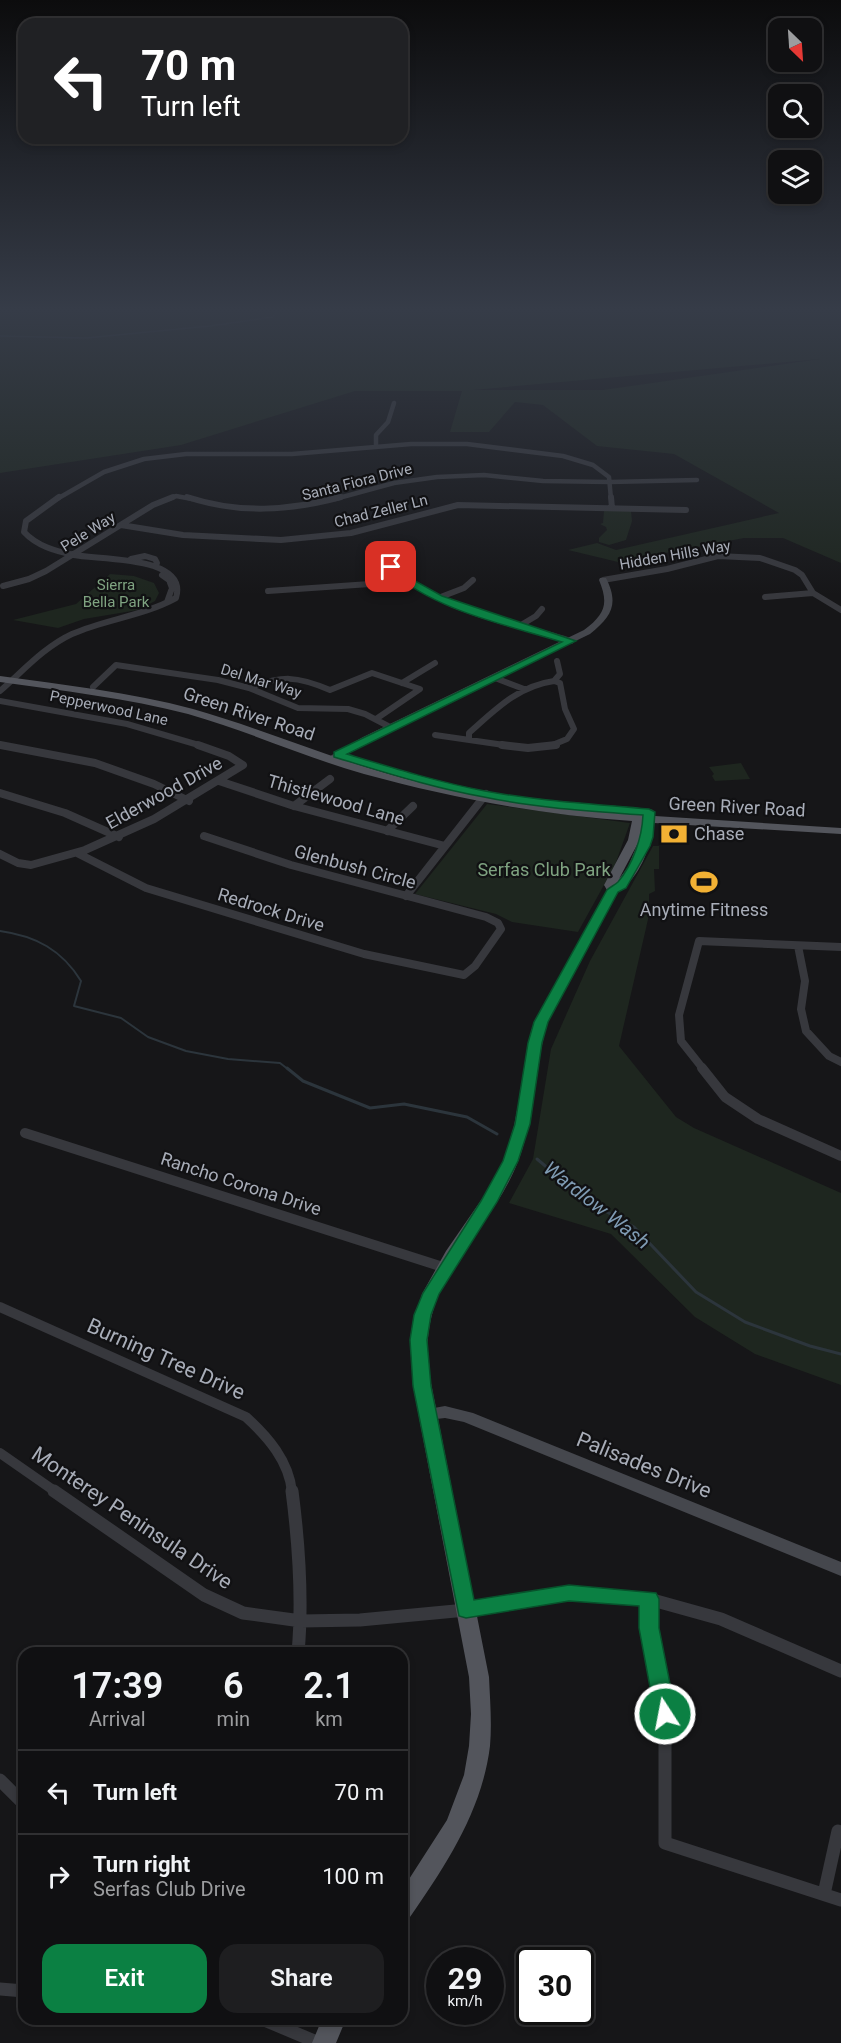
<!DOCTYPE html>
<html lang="en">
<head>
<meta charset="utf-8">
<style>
	body { margin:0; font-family:Roboto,sans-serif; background:#1e1e20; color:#f1f3f6; height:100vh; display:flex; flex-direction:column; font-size:22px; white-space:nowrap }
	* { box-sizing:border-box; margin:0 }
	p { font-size:20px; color:#9c9d9f }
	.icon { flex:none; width:33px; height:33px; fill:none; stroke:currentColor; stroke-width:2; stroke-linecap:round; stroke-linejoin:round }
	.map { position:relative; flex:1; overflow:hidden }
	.details { position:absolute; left:18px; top:1647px; width:390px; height:378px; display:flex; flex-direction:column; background:#101012; border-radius:18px; box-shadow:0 3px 9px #0003,0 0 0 2px #303032 }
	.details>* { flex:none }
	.hud { position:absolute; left:18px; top:18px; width:390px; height:126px; border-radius:18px; box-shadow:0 3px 9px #0003,0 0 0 2px #303032; background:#202124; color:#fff; overflow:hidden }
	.needle { width:39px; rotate:155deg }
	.controls { position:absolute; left:768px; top:18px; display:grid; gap:12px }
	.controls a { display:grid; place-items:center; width:54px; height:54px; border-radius:12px; background:#101012; box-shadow:0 3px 9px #0003,0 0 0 2px #303032; font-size:30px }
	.speed { position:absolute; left:426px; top:1947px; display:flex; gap:12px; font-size:30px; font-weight:700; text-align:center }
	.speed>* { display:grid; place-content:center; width:78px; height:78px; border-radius:50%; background:#101012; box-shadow:0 3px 9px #0003,0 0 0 2px #303032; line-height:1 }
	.speed small { font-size:15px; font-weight:400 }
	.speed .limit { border:3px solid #111; border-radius:9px; background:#fff; color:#111 }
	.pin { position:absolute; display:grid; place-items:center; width:51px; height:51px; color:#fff; margin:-26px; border-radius:12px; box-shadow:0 3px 9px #0006 }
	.me { position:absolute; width:66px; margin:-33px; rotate:349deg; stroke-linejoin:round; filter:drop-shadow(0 0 4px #0008) }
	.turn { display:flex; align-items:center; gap:21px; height:126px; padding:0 24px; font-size:27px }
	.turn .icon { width:78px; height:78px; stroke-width:2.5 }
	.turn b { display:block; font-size:42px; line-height:51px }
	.eta { display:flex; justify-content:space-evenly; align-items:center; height:102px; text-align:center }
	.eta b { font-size:36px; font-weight:600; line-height:42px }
	.action { display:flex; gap:12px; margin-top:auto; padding:12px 24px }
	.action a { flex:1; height:69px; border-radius:18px; background:#0b8043; color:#fff; font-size:24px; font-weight:600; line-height:69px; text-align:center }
	.action a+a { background:#1e1e20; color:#f1f3f6 }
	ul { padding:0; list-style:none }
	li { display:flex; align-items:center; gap:18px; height:84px; padding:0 24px; border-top:2px solid #303032 }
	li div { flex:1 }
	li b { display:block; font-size:22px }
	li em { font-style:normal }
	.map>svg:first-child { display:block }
	.green { fill:#1e261f; fill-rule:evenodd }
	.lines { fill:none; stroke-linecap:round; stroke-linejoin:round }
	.stream-far2 { stroke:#2c353c; stroke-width:1.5 }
	.stream-far1 { stroke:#2c353c; stroke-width:2 }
	.stream { stroke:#2c353c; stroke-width:3 }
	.street-far4 { stroke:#37383d; stroke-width:4.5 }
	.street-far3 { stroke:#37383d; stroke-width:6 }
	.street-far2 { stroke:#37383d; stroke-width:8 }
	.street-far1 { stroke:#37383d; stroke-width:10 }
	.street { stroke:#37383d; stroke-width:13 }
	.secondary { fill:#45474d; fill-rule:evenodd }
	.primary { fill:#53555c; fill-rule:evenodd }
	.route { fill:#0b8043; stroke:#07532c; stroke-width:1.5 }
	.labels { text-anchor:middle; stroke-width:4.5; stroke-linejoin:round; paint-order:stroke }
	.far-street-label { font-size:15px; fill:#a8adb8; stroke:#111113 }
	.far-park-label { font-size:15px; fill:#7fa381; stroke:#111113 }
	.street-label { font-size:18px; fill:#a8adb8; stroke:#111113 }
	.poi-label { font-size:18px; fill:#a8adb8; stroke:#111113; text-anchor:start }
	.park-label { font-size:18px; fill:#7fa381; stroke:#111113 }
	.water-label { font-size:20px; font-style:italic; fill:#7f9bb3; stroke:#111113 }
	.near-street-label { font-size:21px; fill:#a8adb8; stroke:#111113 }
</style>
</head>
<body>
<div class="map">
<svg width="841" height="2043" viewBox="0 0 841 2043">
	<rect width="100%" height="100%" fill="#161618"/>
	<path class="green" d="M0 308H841V563L783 538H744L618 562 568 550 597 543 616 550 779 513 674 454 597 446 543 405 515 402 489 432H450L462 391H355L181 445 0 473ZM820 359 603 390H473Z
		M604 511H631L632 521 626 540 609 545 599 542V538L607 530 606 527 600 524 603 523Z
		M110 574 134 576 154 583 159 593 155 601 138 610 84 619 58 628 13 620 76 604Z
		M741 763 750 779 715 781 712 776 714 774 709 767Z
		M487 804 630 823 615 865 578 932 512 922 496 914 415 894Z
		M653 846H659V869H654L655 891 649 894V915L619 1046 676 1117 694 1128 841 1193V1385L755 1354 695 1317 611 1234 509 1203 533 1159 551 1049 590 961Z"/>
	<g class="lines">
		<path class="stream-far2" d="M0 336 86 338 210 326 273 317 281 308"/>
		<path class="stream-far1" d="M0 931C36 936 62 950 81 981L74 1006 121 1018 148 1037 186 1051 228 1059 280 1063 289 1070"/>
		<path class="stream" d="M287 1068 303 1081 370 1108 404 1104 467 1117 497 1134
			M537 1159 587 1201 634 1227 696 1292 745 1322 810 1346 841 1354"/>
		<path class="street-far4" d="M376 445V435L388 422 394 403
			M57 499 104 472 144 459 186 454H292L411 444H467L563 456 593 465 609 477 611 499
			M169 499 176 496 192 499
			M335 499 394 483 437 477 484 475 543 481 610 482 697 480"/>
		<path class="street-far3" d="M187 497C239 514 289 511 341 497
			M611 497 612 508
			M121 525 183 535 281 540 351 533 458 505 686 510
			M387 547 386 560C435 612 506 620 571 641
			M131 559 145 556 155 559 157 563 155 566
			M162 575 169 580 172 588 167 602
			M603 580 667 569 718 556 760 558 795 570 802 575 813 593 841 610
			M3 586 29 579 46 571 153 505 173 497
			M268 591 370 584 404 579
			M765 597 813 593
			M438 598 464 588 473 580
			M521 625 536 616 542 609
			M495 678 524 689
			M402 683 435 663
			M93 687 116 665 218 680 249 688 298 708 348 709 365 714 390 727
			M249 688C282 675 297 676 330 690L372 673 420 689 376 719
			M0 691C23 671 44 647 72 634 106 619 143 616 176 598 189 555 98 560 74 555 55 551 37 546 24 532L26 521 59 497
			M0 701 127 724 202 746
			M435 735 511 746
			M469 738V733C495 710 518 686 554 681
			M0 745 7 746
			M550 746 567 739 574 729 565 709 560 683 554 681 560 674 557 661"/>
		<path class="street-far2" d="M0 745 95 763 154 784 189 801
			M502 745 528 748 556 745
			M219 781 294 806 445 846
			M0 793 65 813 119 837
			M294 806 330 779
			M387 831 413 806
			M77 853 146 888 364 954 464 975 475 966 501 929 498 923 486 917 291 865 204 836
			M0 854 18 863 31 865 85 850 154 819 243 765 229 756 198 745
			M406 896 486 794
			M798 946 805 981 801 1009 806 1031 829 1056 841 1062
			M704 1070 681 1041 679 1015 699 941 841 947"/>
		<path class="street-far1" d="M702 1068 725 1097 758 1119 841 1156
			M25 1133 446 1268
			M0 1307 246 1417C268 1437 289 1461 292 1492
			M0 1453 56 1492"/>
		<path class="street" d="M54 1491 204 1595 243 1613 301 1621 360 1620 466 1610 569 1593 649 1599 721 1619 841 1671
			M292 1491C299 1545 303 1598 298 1653
			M649 1599V1627L665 1714V1843L841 1900
			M0 1780 24 1804
			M824 1894 838 1831
			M0 1989 24 1991
			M262 2019 319 2043"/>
		<path class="secondary" d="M600 578H606C619 604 612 616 590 634L369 741 333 761H327L325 759 363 737 584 630C605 614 609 604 599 580Z
			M445 1406 473 1413 841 1562V1576L464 1422 445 1418 428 1420 423 1418 420 1414 423 1410Z"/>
		<path class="primary" d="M0 676C64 685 130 692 193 709 253 726 310 750 369 768 455 795 544 809 633 814L635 810C641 808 647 808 653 810L655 816 841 828V834L654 823C650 849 640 877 618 892 601 923 585 954 568 985 561 997 551 1011 547 1025 534 1069 535 1116 519 1159 489 1238 420 1272 428 1368L489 1677C490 1700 492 1723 490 1746 482 1811 446 1865 410 1917L402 1920V1890L447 1820 464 1775 469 1746 471 1714 469 1677 413 1386 411 1332 422 1294 446 1251 484 1196 504 1160 514 1126 534 1022 607 890 604 885 628 840 632 821C541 815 452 798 364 774 304 757 248 731 188 714 127 698 63 691 0 682ZM638 843 628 867 619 879Z
			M322 2019H346L336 2043H312Z"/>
	</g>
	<linearGradient id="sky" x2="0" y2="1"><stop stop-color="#0c0c0d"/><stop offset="0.52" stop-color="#363c48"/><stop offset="1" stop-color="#363c48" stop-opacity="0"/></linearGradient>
	<rect width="841" height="595" fill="url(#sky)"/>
	<path class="route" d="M388 566H395L408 577 442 596 576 641 347 754C393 768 438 782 485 791 539 801 595 804 649 809L655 812 653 837 650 846 626 888 618 892 548 1022 542 1043 530 1124 518 1161 497 1202 439 1294 431 1315 427 1340 431 1386 474 1600 569 1585 656 1593 659 1599V1628L676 1714 673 1721 665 1724 658 1721 655 1714 639 1628V1606L569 1601 466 1618 459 1616 413 1386 410 1340 414 1315 423 1293 481 1201 503 1161 515 1124 528 1043 534 1022 607 890C610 887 615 885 618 882 633 864 642 838 643 815 590 811 536 808 484 797 433 788 384 772 334 757V752L562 642C504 624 435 611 388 569Z"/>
	<defs>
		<symbol id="bank-bare" viewBox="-9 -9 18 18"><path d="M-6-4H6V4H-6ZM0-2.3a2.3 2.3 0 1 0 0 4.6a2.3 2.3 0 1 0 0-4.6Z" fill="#f2b134" stroke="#111113" stroke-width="2.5" paint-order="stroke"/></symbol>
		<symbol id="stadium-bare" viewBox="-9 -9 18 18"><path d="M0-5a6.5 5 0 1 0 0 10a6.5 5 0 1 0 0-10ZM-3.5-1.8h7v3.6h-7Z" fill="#f2b134" stroke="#111113" stroke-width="2.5" paint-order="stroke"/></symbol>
	</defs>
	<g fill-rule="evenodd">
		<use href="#bank-bare" x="655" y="815" width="38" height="38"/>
		<use href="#stadium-bare" x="685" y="863" width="38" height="38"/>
	</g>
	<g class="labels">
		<g class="far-street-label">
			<text transform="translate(357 482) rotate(-14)" y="5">Santa Fiora Drive</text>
			<text transform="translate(381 511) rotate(-14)" y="5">Chad Zeller Ln</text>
			<text transform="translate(88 532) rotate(-32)" y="5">Pele Way</text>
			<text transform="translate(675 555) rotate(-10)" y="5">Hidden Hills Way</text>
			<text transform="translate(261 681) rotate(17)" y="5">Del Mar Way</text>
			<text transform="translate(109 708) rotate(12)" y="5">Pepperwood Lane</text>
		</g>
		<g class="far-park-label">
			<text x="116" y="590">Sierra<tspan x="116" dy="17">Bella Park</tspan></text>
		</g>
		<g class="street-label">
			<text transform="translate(249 714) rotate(18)" y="6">Green River Road</text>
			<text transform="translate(164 793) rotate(-29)" y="6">Elderwood Drive</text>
			<text transform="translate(336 800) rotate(16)" y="6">Thistlewood Lane</text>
			<text transform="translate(737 807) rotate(3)" y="6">Green River Road</text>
			<text transform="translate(355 867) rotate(15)" y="6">Glenbush Circle</text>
			<text transform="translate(271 910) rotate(17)" y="6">Redrock Drive</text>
			<text transform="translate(241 1184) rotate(18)" y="6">Rancho Corona Drive</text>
		</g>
		<g class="poi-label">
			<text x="694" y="840">Chase</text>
			<text x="704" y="916" text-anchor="middle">Anytime Fitness</text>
		</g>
		<g class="park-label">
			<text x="544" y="876">Serfas Club Park</text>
		</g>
		<g class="water-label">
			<text transform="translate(597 1205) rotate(38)" y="7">Wardlow Wash</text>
		</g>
		<g class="near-street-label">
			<text transform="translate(166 1359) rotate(24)" y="7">Burning Tree Drive</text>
			<text transform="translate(644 1465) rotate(22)" y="7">Palisades Drive</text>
			<text transform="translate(132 1518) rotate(34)" y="7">Monterey Peninsula Drive</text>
		</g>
	</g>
</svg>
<div class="controls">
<a><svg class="needle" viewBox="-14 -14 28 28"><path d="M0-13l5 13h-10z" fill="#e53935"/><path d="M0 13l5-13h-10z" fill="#9c9d9f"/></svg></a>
<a><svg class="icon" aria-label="search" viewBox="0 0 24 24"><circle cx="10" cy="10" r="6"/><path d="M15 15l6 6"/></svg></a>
<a><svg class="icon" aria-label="layers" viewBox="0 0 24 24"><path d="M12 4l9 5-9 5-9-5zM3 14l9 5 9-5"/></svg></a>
</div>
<div class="speed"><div>29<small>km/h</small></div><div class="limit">30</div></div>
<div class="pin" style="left:391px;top:567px;background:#d93025"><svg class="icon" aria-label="arrive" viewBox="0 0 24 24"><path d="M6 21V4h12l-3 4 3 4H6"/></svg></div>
<svg class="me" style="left:665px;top:1714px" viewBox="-20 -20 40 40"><circle r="17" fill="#0b8043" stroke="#fff" stroke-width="3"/><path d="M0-11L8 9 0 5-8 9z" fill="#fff"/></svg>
<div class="hud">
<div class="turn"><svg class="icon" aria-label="left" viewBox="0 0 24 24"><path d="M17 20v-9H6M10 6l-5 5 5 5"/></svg><div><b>70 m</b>Turn left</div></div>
</div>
<section class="details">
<div class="eta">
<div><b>17:39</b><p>Arrival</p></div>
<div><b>6</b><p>min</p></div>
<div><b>2.1</b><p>km</p></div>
</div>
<ul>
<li><svg class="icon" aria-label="left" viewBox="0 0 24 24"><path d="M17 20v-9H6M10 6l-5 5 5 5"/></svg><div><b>Turn left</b></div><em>70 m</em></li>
<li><svg class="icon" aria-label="right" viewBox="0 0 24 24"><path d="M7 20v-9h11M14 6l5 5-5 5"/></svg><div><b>Turn right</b><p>Serfas Club Drive</p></div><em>100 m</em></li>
</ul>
<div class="action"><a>Exit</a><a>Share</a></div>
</section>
</div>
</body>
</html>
